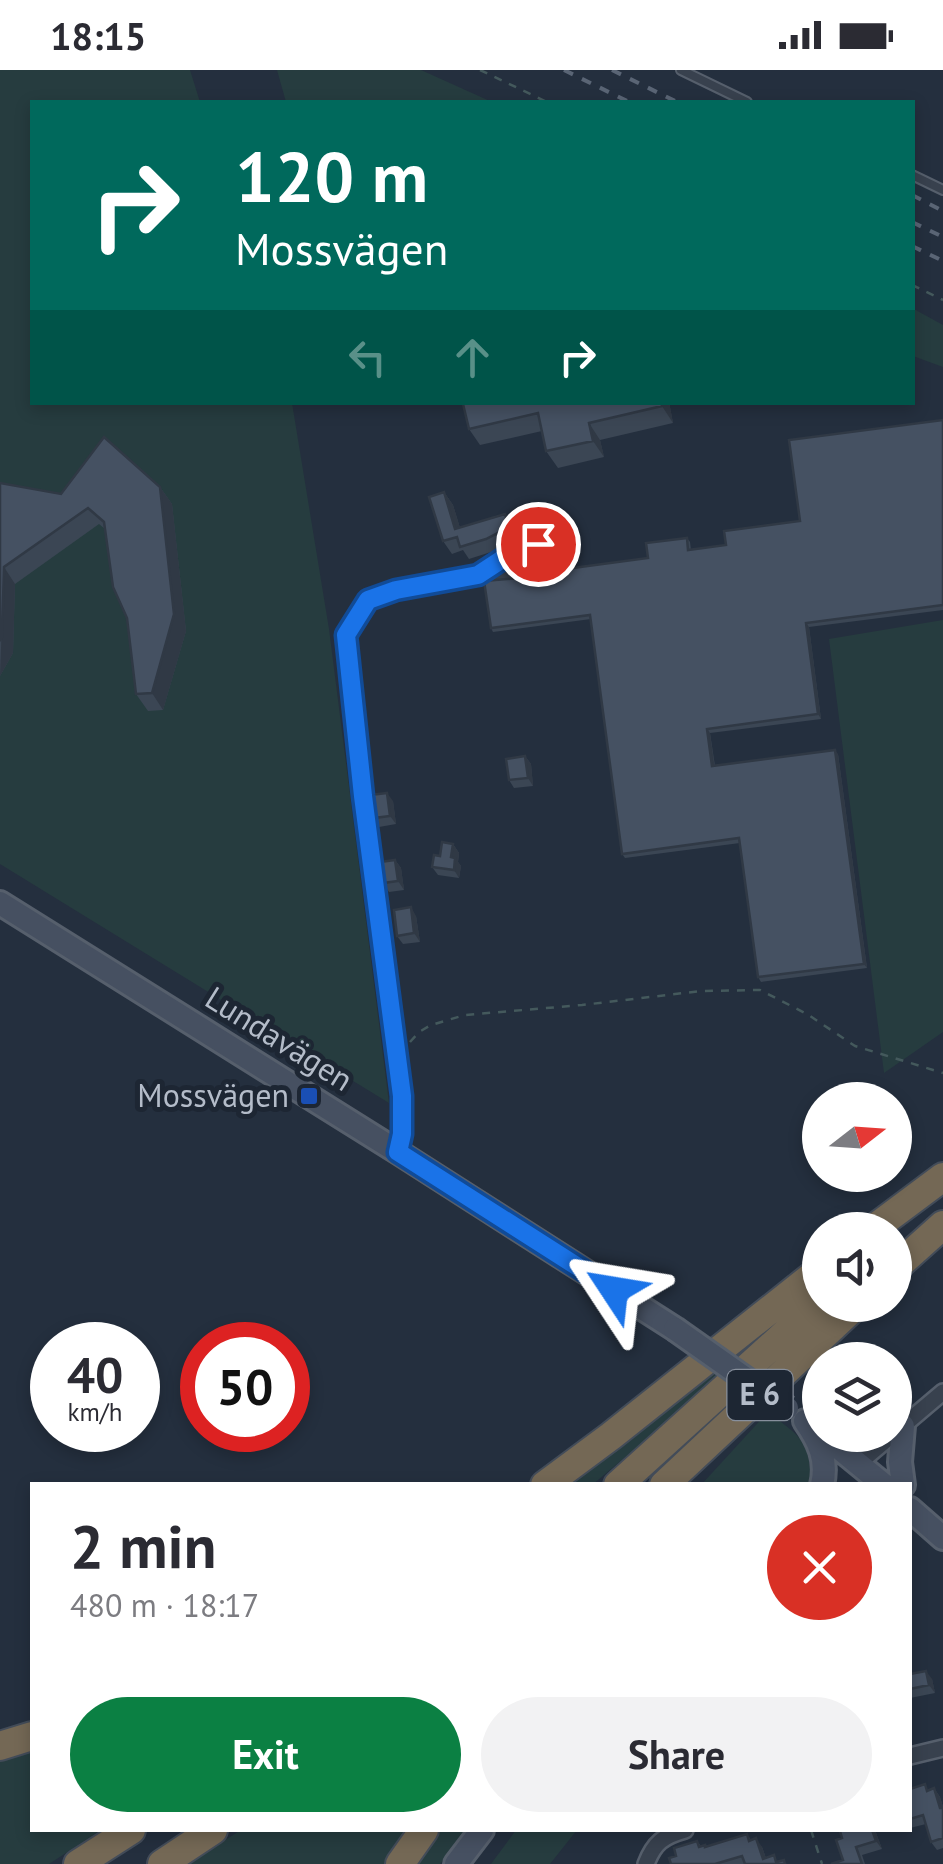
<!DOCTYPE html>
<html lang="en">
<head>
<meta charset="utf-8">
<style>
	body { margin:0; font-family:"PT Sans",sans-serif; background:#f2f2f3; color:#2b2b33; height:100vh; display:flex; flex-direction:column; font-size:38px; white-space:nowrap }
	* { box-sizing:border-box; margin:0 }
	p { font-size:32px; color:#7c7c81 }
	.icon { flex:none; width:55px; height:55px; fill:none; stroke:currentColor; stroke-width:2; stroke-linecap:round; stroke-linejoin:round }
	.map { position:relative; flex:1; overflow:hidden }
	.side { position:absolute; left:30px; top:1412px; width:882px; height:350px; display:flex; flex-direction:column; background:#fff; border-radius:0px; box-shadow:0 5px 15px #0003 }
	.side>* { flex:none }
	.banner { position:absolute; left:30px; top:30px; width:885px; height:305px; border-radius:0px; box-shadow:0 5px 15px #0003; background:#00695c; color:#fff; overflow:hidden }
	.needle { width:65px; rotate:73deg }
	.fabs { position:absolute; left:802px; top:1012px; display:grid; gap:20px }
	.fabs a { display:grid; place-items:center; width:110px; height:110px; border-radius:50%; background:#fff; box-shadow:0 5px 15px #0003; font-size:50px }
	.speed { position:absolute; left:30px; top:1252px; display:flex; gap:20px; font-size:50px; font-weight:700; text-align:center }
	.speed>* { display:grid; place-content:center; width:130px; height:130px; border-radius:50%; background:#fff; box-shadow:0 5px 15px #0003; line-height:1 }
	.speed small { font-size:25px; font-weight:400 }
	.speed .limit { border:15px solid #d22; background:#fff; color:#111 }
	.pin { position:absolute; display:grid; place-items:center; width:85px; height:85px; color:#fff; margin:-42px; border:5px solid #fff; border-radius:50%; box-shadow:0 2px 10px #0007 }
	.me { position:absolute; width:110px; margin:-55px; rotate:303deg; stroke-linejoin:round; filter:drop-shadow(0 0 8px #0008) }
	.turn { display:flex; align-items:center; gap:35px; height:210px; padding:0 40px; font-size:45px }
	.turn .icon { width:130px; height:130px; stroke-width:2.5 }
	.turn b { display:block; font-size:70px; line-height:85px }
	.lanes { display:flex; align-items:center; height:95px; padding:0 40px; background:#0003; justify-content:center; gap:50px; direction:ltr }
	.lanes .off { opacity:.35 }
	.round { display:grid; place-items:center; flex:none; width:105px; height:105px; border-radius:52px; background:#f2f2f3 }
	.overview { display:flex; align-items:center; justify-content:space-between; height:170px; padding:0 40px }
	h1 { font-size:60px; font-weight:700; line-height:75px }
	.cta { display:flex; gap:20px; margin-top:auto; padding:20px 40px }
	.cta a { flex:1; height:115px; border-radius:60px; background:#0b8043; color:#fff; font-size:40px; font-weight:700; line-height:115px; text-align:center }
	.cta a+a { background:#f2f2f3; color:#2b2b33 }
	.status { display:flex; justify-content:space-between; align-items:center; height:70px; padding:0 50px; background:#fff; direction:ltr }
	.status svg { height:28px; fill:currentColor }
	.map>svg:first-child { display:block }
	.green { fill:#263c3f }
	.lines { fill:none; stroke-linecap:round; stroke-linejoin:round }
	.lane-casing { stroke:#565f6c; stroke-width:12 }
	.street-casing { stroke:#565f6c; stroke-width:20 }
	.secondary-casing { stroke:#565f6c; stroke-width:28 }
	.highway-casing { stroke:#434c59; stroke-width:32 }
	.path { stroke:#44595c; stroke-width:2.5; stroke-dasharray:8 8; stroke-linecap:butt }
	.lane { stroke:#38414e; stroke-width:8 }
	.street { stroke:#38414e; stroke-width:15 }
	.secondary { stroke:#465061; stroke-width:22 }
	.highway { stroke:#746855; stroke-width:28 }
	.rail { stroke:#5a6575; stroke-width:4; stroke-dasharray:10 10; stroke-linecap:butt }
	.secondary-bridge-casing { stroke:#565f6c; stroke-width:28; stroke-linecap:butt }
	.secondary-bridge { stroke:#465061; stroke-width:22 }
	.wall { fill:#3b4654 }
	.shaded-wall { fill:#303945 }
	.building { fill:#455162; stroke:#303945; stroke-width:2.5 }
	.route-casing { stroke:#114b97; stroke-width:25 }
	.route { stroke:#1a73e8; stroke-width:18 }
	.transit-dot { fill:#1a4fb4; stroke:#1d2633; stroke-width:4 }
	.labels { text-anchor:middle; stroke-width:10; stroke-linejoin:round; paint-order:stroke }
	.shield { fill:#1d2633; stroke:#878f9c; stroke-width:2.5 }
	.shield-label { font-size:30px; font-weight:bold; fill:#b4bcc9 }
	.street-label { font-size:32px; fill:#b4bcc9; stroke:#1d2633 }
	.poi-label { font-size:32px; fill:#b4bcc9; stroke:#1d2633; text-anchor:end }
</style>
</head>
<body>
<div class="status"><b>18:15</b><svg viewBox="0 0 49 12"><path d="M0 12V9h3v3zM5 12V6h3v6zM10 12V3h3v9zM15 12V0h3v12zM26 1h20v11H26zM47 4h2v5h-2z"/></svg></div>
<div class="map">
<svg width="943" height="1794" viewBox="0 0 943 1794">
	<rect width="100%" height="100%" fill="#242f3e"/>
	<path class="green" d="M0 0H190L200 32H32V332L292 333 329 559 389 1033 0 794Z
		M277 0H421L492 32H286Z
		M912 238 943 255V297L913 286Z
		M943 550V962L884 1003 829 569Z
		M808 1220 692 1331 592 1415H563Z
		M768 1342C803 1369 810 1370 811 1415H701Z
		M32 1679V1760H101L49 1794H0V1688Z
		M241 1760H412L388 1794H187Z
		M438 1760H468L440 1794H413Z
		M516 1760H577L550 1794H491Z"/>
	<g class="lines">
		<defs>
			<path id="lane" d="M681 0 747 32
				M912 105 943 120"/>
			<path id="street" d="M398 1082 402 1064V1026L363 726 346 565 368 531 396 519 478 505 532 500 552 495 558 485 553 476C524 472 501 490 478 505
				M898 1360 943 1322
				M859 1393 892 1365
				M910 1686 943 1678
				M646 1794C654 1773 663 1766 685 1760"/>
			<path id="secondary" d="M0 833 398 1082 675 1259
				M805 1351C819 1371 828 1390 822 1415
				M903 1356 900 1392 903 1415
				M823 1365 884 1415
				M910 1439 943 1468
				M456 1794 482 1760"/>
			<path id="highway" d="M872 1160 943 1107
				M895 1198 943 1155
				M545 1415 611 1366 820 1200
				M618 1415 820 1232
				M664 1415 856 1235
				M0 1676 32 1666
				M78 1794 131 1760
				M162 1794 213 1760
				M400 1794 424 1760"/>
		</defs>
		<use href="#lane" class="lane-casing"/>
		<use href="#street" class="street-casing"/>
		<use href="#secondary" class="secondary-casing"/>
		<use href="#highway" class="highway-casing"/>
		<path class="path" d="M480 0 547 32
			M912 215 943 230
			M410 972 419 962 431 955 465 945 582 935 701 921 760 920 807 944 855 976 943 1003
			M811 1760 822 1794"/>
		<use href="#lane" class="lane"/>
		<use href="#street" class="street"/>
		<use href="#secondary" class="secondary"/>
		<use href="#highway" class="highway"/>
		<path class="rail" d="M564 0 629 32
			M612 0 677 32
			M912 125 943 141
			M912 152 943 167
			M912 176 943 191"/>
		<defs>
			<path id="secondary-bridge" d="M675 1259 787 1338"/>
		</defs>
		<use href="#secondary-bridge" class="secondary-bridge-casing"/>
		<use href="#secondary-bridge" class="secondary-bridge"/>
	</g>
	<path class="wall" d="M471 332H669L673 353 600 370 604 387 558 398 546 381 542 361 480 375 469 359Z
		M943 350V540L809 557 821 649 710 663 715 696 838 684 867 898 761 912 758 907 740 773 625 788 622 784 591 549 493 562 491 558 532 507 565 499 648 488 687 468 690 472 691 480 726 475 800 451Z
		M0 413 61 424 160 417 172 434 186 561 163 640 148 641 136 624 127 548 105 459 99 454 15 514 13 583 0 606Z
		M444 422 453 435 460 458 513 456 518 469 494 481 469 489 463 480 452 484 443 471Z
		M525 686 531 694 533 716 514 718 509 710Z
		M393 731 396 754 379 757 374 748Z
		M453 774 459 783 458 792 461 796 459 808 438 805 432 797 440 786Z
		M395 790 401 798 404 820 389 822 383 813Z
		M416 846 420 872 403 874 397 866Z
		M910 1604 932 1609 935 1623 910 1628Z
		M934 1718 940 1727 943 1737V1778L937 1780 931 1772 926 1754 910 1758V1719L929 1720Z
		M875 1760 882 1779 862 1785 865 1794H831L843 1790Z
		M747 1764 751 1770 762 1777 766 1788 787 1794H671L676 1786 697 1771 701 1776 706 1777Z"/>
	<path class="shaded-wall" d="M661 332H669L673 353 662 336Z
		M589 353 600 370 604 387 593 371Z
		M160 417 172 434 186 561 163 640 152 623Z
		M444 422 453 435 464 471 455 459Z
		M505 444 513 456 518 469 509 457Z
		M4 497 15 514 13 583 0 606Z
		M806 553 809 557 821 649 818 644Z
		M707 659 710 663 715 700 712 696Z
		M835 680 838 684 867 898 864 894Z
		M525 686 531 694 533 716 528 708Z
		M387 723 393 731 396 754 390 746Z
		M453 774 459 783 458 792 461 796 459 808 454 800 451 787Z
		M395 790 401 798 404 820 398 811Z
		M411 837 416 846 420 872 414 863Z
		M926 1601 932 1609 935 1623 929 1615Z
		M934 1718 940 1727 943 1737 940 1738Z
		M872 1760H875L882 1779 876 1771Z
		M756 1768 762 1777 768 1794 763 1789Z"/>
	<path class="building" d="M471 332H661L662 336 589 353 593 371 546 381 538 343 469 359 463 334Z
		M943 350V535L806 553 818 644 707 659 712 696 835 680 864 894 758 907 739 768 622 784 590 545 491 558 484 511 532 507 552 502 558 497 565 496V499L648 488 646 473 687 468 688 480 726 475 724 461 800 451 789 370Z
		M104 367 160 417 174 544 152 623 136 624 127 548 113 517 104 452 88 438 4 497 2 567 0 570V413L61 424Z
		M444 422 455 459 505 444 509 457 486 469 460 477 457 467 443 471 429 427Z
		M525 686 528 708 509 710 506 689Z
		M387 723 390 746 374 748 370 725Z
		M442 772 453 774 451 787 455 788 454 800 432 797 434 785 440 786Z
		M395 790 398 811 383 813 380 792Z
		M411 837 414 863 397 866 394 840Z
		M926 1601 929 1615 910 1619V1604Z
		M925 1714 927 1721 934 1718 940 1738H943V1768L931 1772 923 1745 910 1749V1719Z
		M843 1760H872L876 1771 856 1777 862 1794H831L843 1790 836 1770 842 1768 840 1761Z
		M747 1764 749 1771 756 1768 763 1789 774 1785 776 1792 784 1790 785 1794H745L742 1786 715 1794H671L669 1788 676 1786 674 1778 697 1771 699 1777 705 1775V1777Z"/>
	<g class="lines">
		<defs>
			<path id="route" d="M538 474 510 484 478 505 396 520 368 530 346 565 363 726 402 1026V1064L398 1082 614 1220"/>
		</defs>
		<use href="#route" class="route-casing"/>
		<use href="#route" class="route"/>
	</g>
	<rect class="transit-dot" x="299" y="1016" width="20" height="20" rx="5"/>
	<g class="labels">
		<rect class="shield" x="727.5" y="1300" width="65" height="50" rx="8"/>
		<g class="shield-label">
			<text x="760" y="1335">E 6</text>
		</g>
		<g class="street-label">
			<text transform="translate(279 969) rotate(32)" y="11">Lundavägen</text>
		</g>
		<g class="poi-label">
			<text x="289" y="1037">Mossvägen</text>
		</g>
	</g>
</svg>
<div class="fabs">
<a><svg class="needle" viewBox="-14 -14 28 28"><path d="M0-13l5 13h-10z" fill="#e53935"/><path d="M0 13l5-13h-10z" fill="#7c7c81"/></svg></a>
<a><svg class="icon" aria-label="sound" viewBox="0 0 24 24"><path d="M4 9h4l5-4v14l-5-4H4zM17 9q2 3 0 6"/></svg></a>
<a><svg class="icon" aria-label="layers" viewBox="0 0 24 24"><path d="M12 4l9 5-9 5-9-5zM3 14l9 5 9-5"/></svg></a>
</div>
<div class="speed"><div>40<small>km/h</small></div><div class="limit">50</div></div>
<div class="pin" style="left:538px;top:474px;background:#d93025"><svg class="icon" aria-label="arrive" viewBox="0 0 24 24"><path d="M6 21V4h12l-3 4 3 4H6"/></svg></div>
<svg class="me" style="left:614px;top:1220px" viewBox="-20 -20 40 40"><path d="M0-17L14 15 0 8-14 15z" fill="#1a73e8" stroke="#fff" stroke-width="4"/></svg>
<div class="banner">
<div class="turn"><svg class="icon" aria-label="right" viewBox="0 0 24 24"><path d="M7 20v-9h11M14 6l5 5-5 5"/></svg><div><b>120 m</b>Mossvägen</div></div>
<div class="lanes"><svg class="icon off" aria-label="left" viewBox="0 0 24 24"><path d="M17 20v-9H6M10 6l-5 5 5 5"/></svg><svg class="icon off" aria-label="ahead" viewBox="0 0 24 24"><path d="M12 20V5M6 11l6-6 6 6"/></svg><svg class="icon" aria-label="right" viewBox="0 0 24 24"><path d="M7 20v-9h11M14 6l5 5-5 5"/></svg></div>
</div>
<section class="side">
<div class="overview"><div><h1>2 min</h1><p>480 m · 18:17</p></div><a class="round" style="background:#d93025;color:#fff"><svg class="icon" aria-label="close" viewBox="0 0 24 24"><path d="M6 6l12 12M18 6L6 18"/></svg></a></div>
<div class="cta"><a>Exit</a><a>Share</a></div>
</section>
</div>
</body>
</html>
